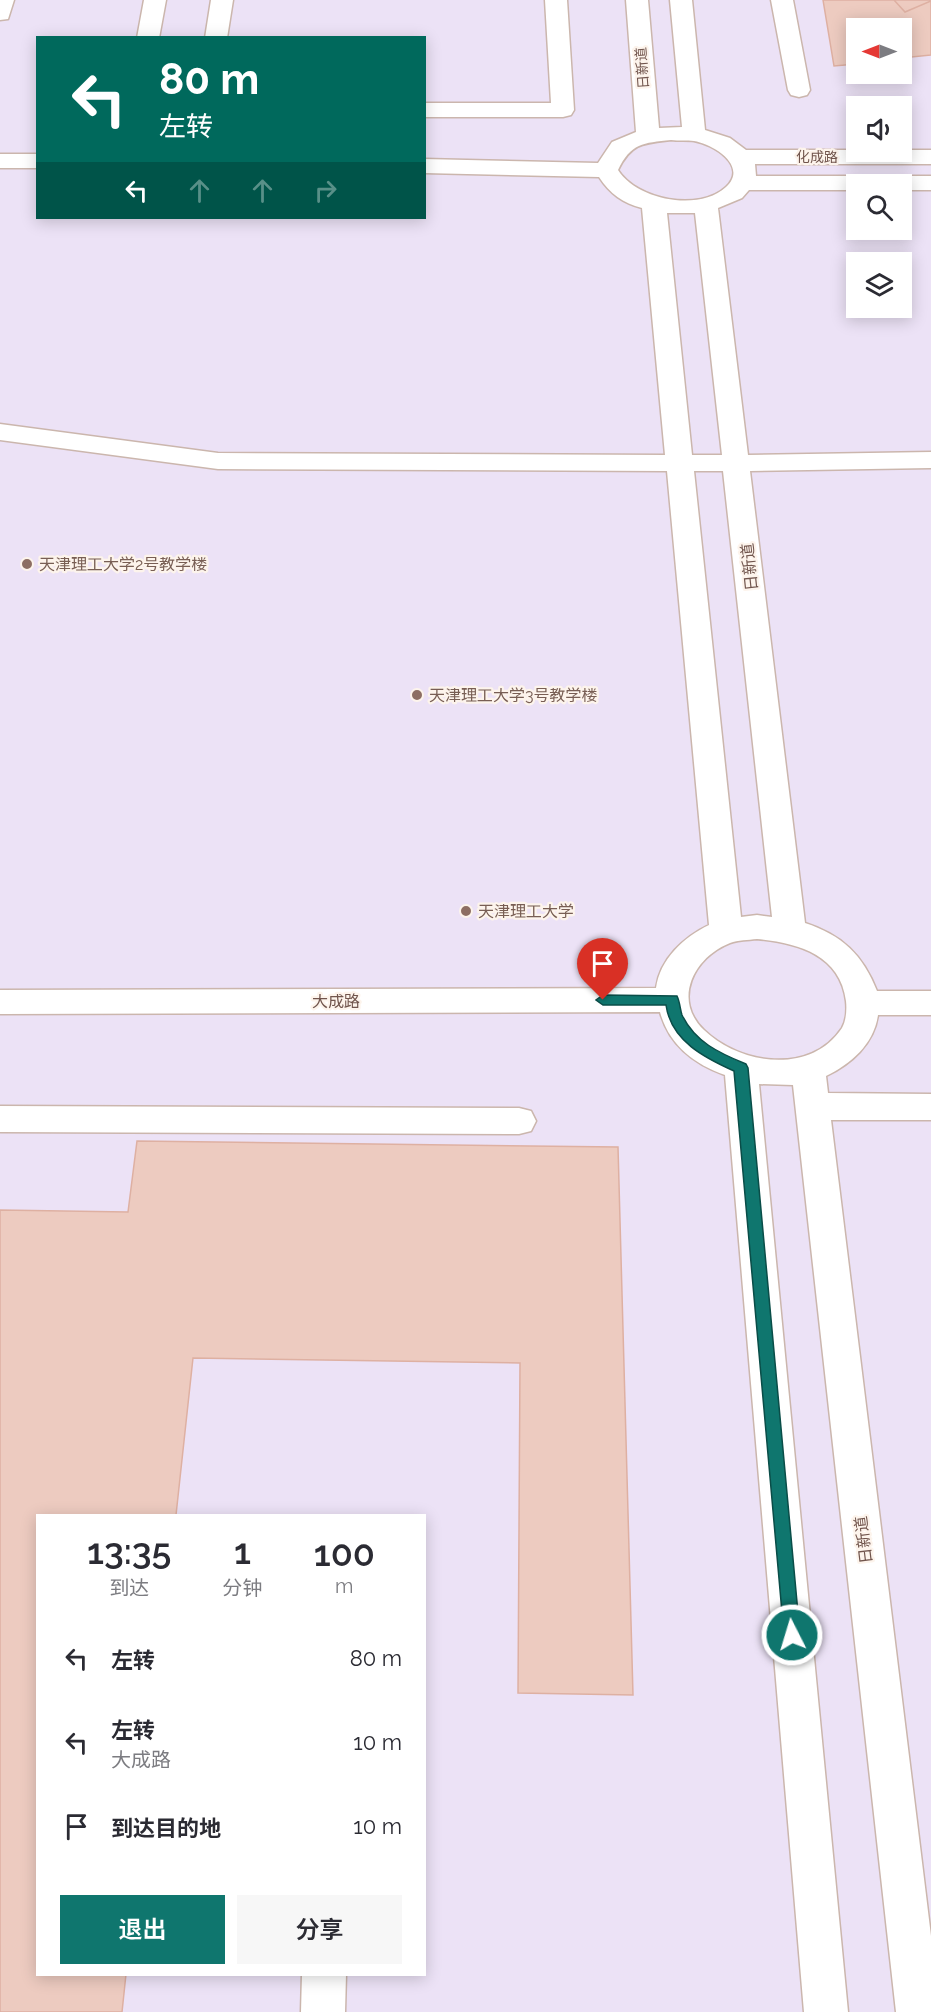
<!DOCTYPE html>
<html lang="zh">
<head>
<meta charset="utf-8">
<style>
	body { margin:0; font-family:Raleway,"Noto Sans SC",sans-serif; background:#f7f7f7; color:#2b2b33; height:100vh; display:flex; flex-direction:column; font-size:22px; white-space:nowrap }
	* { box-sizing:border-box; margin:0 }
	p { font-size:20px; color:#7c7c81 }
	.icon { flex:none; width:33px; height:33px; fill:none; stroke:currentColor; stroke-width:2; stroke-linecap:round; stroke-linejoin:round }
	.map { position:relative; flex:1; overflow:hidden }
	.details { position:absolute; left:36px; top:1514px; width:390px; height:462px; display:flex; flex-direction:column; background:#fff; border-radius:0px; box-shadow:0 3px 15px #0003 }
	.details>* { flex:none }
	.top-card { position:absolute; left:36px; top:36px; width:390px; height:183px; border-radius:0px; box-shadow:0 3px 15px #0003; background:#00695c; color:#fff; overflow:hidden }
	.needle { width:39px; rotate:270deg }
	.buttons { position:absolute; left:846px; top:18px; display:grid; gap:12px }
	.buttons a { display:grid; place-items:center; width:66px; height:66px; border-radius:0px; background:#fff; box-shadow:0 3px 15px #0003; font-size:30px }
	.pin { position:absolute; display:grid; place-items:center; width:51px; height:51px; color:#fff; margin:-62px -26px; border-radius:50% 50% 50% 0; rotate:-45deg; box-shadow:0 0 6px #0007 }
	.pin .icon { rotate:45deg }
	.me { position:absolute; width:66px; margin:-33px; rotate:355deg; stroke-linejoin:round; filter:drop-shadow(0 0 4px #0008) }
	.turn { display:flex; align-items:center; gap:21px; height:126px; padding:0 24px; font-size:27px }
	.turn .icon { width:78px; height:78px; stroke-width:2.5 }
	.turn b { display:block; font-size:42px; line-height:51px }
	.lanes { display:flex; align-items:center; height:57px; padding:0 24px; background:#0003; justify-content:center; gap:30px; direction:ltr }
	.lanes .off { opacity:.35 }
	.eta { display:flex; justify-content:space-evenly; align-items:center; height:102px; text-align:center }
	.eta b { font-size:36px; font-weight:600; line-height:42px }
	.cta { display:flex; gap:12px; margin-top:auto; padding:12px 24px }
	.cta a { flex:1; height:69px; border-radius:0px; background:#0f766e; color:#fff; font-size:24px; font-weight:600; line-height:69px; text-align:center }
	.cta a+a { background:#f7f7f7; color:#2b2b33 }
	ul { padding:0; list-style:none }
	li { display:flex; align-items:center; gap:18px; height:84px; padding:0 24px }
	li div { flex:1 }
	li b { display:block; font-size:22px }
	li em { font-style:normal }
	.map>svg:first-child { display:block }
	.education { fill:#ece2f6; fill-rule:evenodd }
	.building { fill:#edcbc0; stroke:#deb0a2; stroke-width:1.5 }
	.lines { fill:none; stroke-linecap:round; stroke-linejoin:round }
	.minor-casing { stroke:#cbb6ad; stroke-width:3 }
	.minor { fill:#fff; fill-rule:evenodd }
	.route { fill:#0f766e; stroke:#0a4d48; stroke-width:1.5 }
	.education-dot { fill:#8d6e63; stroke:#fdf4ec; stroke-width:2 }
	.labels { text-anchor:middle; stroke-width:4.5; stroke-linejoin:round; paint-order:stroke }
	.far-street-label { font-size:14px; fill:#71554d; stroke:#fdf4ec }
	.education-label { font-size:16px; fill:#785e54; stroke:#fdf4ec; text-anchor:start }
	.street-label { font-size:16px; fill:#71554d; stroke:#fdf4ec }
</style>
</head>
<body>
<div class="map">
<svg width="931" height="2012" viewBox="0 0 931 2012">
	<rect width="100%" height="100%" fill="#faefe6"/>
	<path class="education" d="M0 0H931V2012H0ZM856 28H902V74H856ZM38 38H424V218H38ZM856 106H902V152H856ZM856 184H902V230H856ZM856 262H902V308H856ZM38 1515H424V1974H38Z"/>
	<path class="building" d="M823 0H931V55L902 58V28H856V64L834 66Z
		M894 0H931V1L905 12Z
		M137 1141 618 1147 633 1695 518 1693 520 1363 193 1358 176 1515H38V1974H126L122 2012H0V1210L128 1212Z"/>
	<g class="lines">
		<defs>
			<path id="minor" d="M0 0H14L8 19 0 20Z
				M144 0H166L159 38H137Z
				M211 0H233L227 38H205Z
				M545 0H567L574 110 571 115 563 117H424V103H551Z
				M626 0H648L659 128 682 127 670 0H692L705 130 730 138 746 150H931V164H755L756 176H931V190H902V184H856V190H749L742 198 718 208 748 455 931 452V468L750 471 805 923C842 935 863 955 877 991H931V1015H878C874 1044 851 1064 826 1076L828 1093 931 1094V1120H831L931 1936V2012H896L793 1085 759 1084 848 2012H804L725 1075C694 1064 669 1045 660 1012L0 1014V990L656 988C660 959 684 937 709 925L667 471 218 469 0 440V424L218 453 665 455 642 208C623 203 610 194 599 177L424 173V159L598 163 612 142 636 132ZM671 140C679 141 687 140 694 141 713 144 749 166 726 187 699 212 637 200 618 170 631 143 643 143 671 140ZM667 213H695L722 455H692ZM694 471H723L772 917 757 915 741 917ZM757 939C797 943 840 954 846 1001 847 1010 846 1021 842 1028 810 1076 739 1064 704 1030 672 1000 694 957 730 943 738 940 748 940 757 939Z
				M771 0H793L810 90 807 95 799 97 791 95 788 90Z
				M0 154H38V168H0Z
				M0 1106 519 1108 531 1111 536 1121 531 1131 519 1134 0 1132Z
				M302 1974H346L345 2012H301Z"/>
		</defs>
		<use href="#minor" class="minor-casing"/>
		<use href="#minor" class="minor"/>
	</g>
	<path class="route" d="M603 995 677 996C680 1002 680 1009 682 1015 695 1042 719 1053 746 1064L748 1068 800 1635 798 1640 792 1642 786 1640 784 1635 734 1071C705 1058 671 1041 666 1005H603L596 1000Z"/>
	<g class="education-dot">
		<circle cx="27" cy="564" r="6"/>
		<circle cx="417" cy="695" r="6"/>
		<circle cx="466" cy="911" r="6"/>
	</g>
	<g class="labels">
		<g class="far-street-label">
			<text transform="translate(642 68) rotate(-94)" y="5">日新道</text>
			<text x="817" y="162">化成路</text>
		</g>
		<g class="education-label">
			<text x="39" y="570">天津理工大学2号教学楼</text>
			<text x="429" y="701">天津理工大学3号教学楼</text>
			<text x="478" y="917">天津理工大学</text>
		</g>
		<g class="street-label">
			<text transform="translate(749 567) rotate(-96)" y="6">日新道</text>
			<text x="336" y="1007">大成路</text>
			<text transform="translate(863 1540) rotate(-97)" y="6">日新道</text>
		</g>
	</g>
</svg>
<div class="buttons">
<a><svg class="needle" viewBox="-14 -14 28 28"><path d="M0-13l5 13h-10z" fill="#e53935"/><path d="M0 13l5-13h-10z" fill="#7c7c81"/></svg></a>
<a><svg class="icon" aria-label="sound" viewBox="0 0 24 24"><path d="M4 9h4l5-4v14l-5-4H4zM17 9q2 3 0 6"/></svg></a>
<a><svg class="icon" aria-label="search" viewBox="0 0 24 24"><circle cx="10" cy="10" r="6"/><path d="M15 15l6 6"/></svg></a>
<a><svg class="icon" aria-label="layers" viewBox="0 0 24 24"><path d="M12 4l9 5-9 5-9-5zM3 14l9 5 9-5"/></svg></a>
</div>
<div class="pin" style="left:603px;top:1000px;background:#d93025"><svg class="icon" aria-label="arrive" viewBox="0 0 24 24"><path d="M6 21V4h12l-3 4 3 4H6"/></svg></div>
<svg class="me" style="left:792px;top:1635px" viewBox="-20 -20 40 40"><circle r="17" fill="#0f766e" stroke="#fff" stroke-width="3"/><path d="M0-11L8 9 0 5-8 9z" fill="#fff"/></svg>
<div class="top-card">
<div class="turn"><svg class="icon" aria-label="left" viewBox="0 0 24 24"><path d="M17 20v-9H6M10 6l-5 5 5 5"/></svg><div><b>80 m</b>左转</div></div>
<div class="lanes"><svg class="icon" aria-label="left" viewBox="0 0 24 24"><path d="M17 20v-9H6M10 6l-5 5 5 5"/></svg><svg class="icon off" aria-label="ahead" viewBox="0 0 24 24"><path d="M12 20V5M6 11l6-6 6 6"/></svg><svg class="icon off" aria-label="ahead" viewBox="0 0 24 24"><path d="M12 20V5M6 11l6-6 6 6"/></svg><svg class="icon off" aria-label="right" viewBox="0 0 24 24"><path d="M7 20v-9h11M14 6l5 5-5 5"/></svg></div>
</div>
<section class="details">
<div class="eta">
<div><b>13:35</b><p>到达</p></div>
<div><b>1</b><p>分钟</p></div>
<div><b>100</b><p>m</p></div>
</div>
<ul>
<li><svg class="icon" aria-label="left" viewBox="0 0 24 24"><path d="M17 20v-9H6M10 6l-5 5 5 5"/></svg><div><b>左转</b></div><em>80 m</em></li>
<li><svg class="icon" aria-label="left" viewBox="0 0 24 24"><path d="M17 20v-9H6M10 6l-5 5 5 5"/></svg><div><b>左转</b><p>大成路</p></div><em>10 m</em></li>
<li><svg class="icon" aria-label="arrive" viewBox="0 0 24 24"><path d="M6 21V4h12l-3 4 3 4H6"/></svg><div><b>到达目的地</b></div><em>10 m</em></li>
</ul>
<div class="cta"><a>退出</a><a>分享</a></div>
</section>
</div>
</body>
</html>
